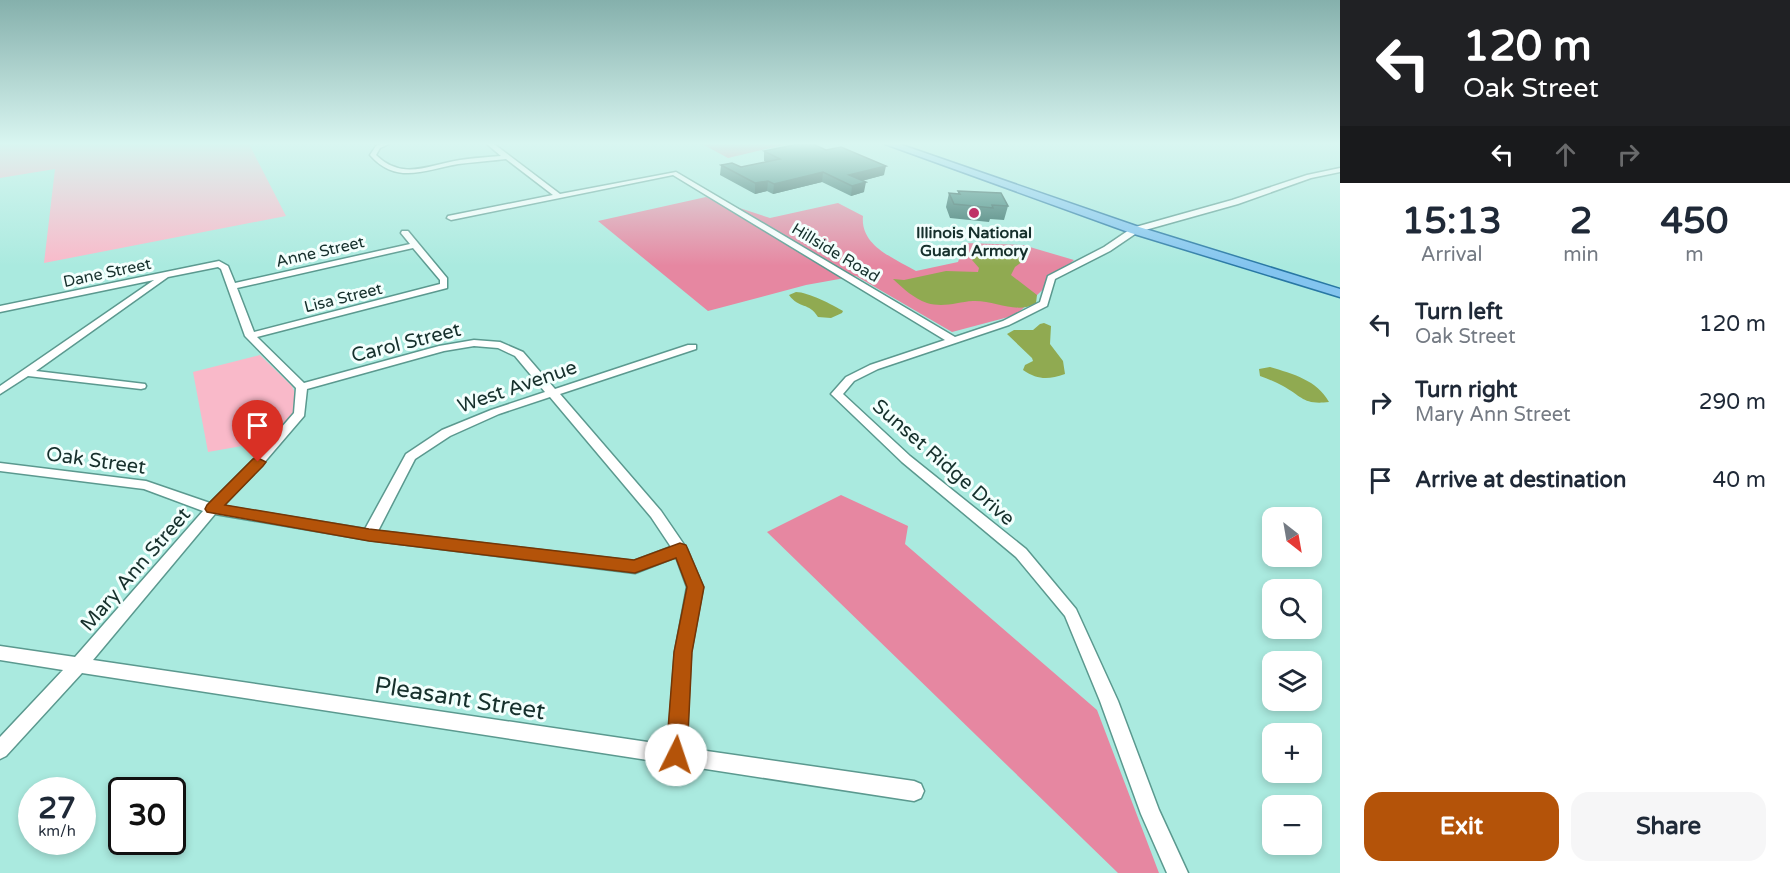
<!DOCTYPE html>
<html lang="en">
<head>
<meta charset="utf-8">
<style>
	body { margin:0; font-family:"Varela Round",sans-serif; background:#f6f6f7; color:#1f2937; height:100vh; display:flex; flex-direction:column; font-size:22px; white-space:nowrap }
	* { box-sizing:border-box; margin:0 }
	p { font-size:20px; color:#747a83 }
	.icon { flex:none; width:33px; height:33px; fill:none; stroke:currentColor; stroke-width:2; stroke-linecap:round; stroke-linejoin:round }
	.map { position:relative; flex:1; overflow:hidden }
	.side { display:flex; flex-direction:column; background:#fff; width:450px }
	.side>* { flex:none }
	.guide { background:#202124; color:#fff; overflow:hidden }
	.needle { width:39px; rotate:149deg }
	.controls { position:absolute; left:1262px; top:507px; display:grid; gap:12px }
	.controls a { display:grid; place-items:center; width:60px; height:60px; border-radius:12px; background:#fff; box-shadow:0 3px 9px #0003; font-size:30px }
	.speed { position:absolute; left:18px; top:777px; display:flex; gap:12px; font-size:30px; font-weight:700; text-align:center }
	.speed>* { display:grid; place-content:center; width:78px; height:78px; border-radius:50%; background:#fff; box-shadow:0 3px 9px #0003; line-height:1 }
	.speed small { font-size:15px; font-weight:400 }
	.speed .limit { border:3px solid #111; border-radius:9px; background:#fff; color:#111 }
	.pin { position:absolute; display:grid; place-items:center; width:51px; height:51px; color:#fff; margin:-62px -26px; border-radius:50% 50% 50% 0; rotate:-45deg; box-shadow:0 0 6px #0007 }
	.pin .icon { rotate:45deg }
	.me { position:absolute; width:66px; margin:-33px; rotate:4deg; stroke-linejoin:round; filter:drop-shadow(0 0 4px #0008) }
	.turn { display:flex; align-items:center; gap:21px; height:126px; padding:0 24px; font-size:27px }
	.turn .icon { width:78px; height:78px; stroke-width:2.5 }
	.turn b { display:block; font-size:42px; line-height:51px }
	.lanes { display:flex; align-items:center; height:57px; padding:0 24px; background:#0003; justify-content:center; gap:30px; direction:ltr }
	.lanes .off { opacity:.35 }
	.eta { display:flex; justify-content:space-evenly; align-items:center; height:102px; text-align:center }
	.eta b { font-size:36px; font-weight:700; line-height:42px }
	.action { display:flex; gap:12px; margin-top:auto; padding:12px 24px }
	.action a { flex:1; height:69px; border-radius:18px; background:#b45309; color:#fff; font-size:24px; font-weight:700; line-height:69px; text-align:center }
	.action a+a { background:#f6f6f7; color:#1f2937 }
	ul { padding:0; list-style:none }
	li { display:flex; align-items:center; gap:18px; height:78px; padding:0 24px }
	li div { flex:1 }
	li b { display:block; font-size:22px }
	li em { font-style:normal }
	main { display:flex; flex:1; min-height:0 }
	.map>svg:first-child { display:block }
	.green { fill:#f9b9c9 }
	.forest { fill:#e687a1 }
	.water { fill:#90aa51 }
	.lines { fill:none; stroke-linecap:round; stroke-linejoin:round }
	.street-casing { stroke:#5b998f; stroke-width:3 }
	.primary-casing { stroke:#2877a4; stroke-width:3 }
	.street { fill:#fff; fill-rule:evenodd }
	.primary { fill:#83c4ef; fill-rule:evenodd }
	.wall { fill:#2b675f }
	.shaded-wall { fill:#23544d }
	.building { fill:#32786e; stroke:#23544d; stroke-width:1.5 }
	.route { fill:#b45309; stroke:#753606; stroke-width:1.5 }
	.poi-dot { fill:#bf3367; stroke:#f3fffd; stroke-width:2 }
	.labels { text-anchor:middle; stroke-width:6; stroke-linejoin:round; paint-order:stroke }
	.far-poi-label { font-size:16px; font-weight:bold; fill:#16302c; stroke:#f3fffd }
	.far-street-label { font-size:16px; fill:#16302c; stroke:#f3fffd }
	.street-label { font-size:20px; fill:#16302c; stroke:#f3fffd }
	.near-street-label { font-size:24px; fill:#16302c; stroke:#f3fffd }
</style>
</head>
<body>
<main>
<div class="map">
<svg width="1340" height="873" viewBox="0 0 1340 873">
	<rect width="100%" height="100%" fill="#aaeadf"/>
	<path class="green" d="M0 144H249L286 216 44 263 55 169 0 178Z
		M260 355 292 386 297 397 295 414 271 441 208 452 193 372Z"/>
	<path class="forest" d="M702 144H788L728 158Z
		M706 197 770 218 838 203 863 216C860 246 894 258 916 271L958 262 965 243 1023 245 1074 260 1016 315 952 332 856 276 806 285 708 311 598 221Z
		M841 495 908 526 905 544 1097 710 1159 873H1118L767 532Z"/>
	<path class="water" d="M991 249C1004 250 1015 251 1023 261L1015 267 1011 275 1037 295 1036 303C1017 315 995 300 973 301 957 302 944 308 927 303 913 298 904 289 893 279L904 280 946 271 978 272 979 268 972 260 975 252Z
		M796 292C808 292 833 305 843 311L842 313 831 318 818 317C809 302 799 309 789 295Z
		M1044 323 1051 326 1050 344 1063 361 1065 374C1048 380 1038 380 1023 370L1025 365 1033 361 1032 358 1007 334 1014 330H1033L1040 324Z
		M1270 367C1293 374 1317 380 1329 402 1303 405 1303 397 1283 386 1276 382 1268 379 1260 376L1259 369Z"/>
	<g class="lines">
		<defs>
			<path id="street" d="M380 144H389L380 148 376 155C403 181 428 165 460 160 473 158 488 157 501 156L487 144H494L560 194 676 172 955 337 1003 321 1040 302 1048 276 1104 247 1132 228 1232 200 1307 175 1340 168V172L1311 178 1238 204 1138 232 1110 251 1055 279 1047 306 1009 325 878 369 854 381 843 394 910 456 1026 549 1076 609 1118 701 1159 810 1188 873H1167L1141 814 1100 701 1065 616 1016 557 902 462 831 394 846 377 870 365 945 340 673 175 451 220 447 218 448 216 553 195 506 159C490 161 474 162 458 164 425 170 396 185 370 155L376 146Z
				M402 231H408L447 278V288L257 337 304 383 439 346 474 340 500 342 523 352 555 389 688 345H696V349L560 394 661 511 687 549 703 587 691 652 686 748 914 781 921 784 924 791 921 798 914 801 82 673 6 756 0 759V737L63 670 0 660V646L75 657 203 511 144 489 0 471V463L146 481 210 503 254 459 294 413 296 388 245 336 221 269 218 267 168 277 36 371 145 384 146 386 145 388 141 389 28 376 0 394V386L154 280 0 312V306L219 261 228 266 235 283 410 244 401 233ZM413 248 440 280V284L254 332 237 288ZM474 346 498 348 515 356 545 392 491 410 442 430 406 454 365 529 223 506 262 465 304 416 307 389 444 351ZM550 397 651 517 671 547 634 561 378 531 415 459 450 436 499 414ZM215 514 369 540 635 573 676 557 687 587 675 652 668 745 93 660Z"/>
			<path id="primary" d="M885 144H899L1139 227 1340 289V297L1131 233Z"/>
		</defs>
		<use href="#street" class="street-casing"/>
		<use href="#primary" class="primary-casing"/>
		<use href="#street" class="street"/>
		<use href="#primary" class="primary"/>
	</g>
	<path class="wall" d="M764 151 884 175 862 181 864 192 851 196 822 182 773 194 767 191 755 194 720 175 721 165 741 167 766 162 764 161Z
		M958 191 1008 206 1004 220 990 219 989 222 950 218 946 207 949 193 958 194Z"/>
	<path class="shaded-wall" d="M886 166 884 175 849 184V175Z
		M823 172 822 182 773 194 774 184Z
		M768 181 767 191 755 194V183Z
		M866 182 864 192 851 196 852 186Z"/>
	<path class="building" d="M798 144H813L826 150 841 147 886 166 849 175 866 182 852 186 823 172 774 184 768 181 755 183 721 165 732 163 741 167 780 159 764 151Z
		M958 191 1001 193 1008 206 992 205 993 208 954 204 949 193 960 194Z"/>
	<linearGradient id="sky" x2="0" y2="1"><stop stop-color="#85b0ac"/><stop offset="0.54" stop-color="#d9f6f1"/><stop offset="1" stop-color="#d9f6f1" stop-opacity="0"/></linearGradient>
	<rect width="1340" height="266" fill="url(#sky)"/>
	<path class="route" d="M258 458 266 462 263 466 225 505 369 529 634 560 680 543 686 545 704 587 692 652 687 755 684 762 676 765 669 762 666 755 674 652 687 587 676 558 635 573 369 541 207 512 205 509 207 505 253 459Z"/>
	<circle class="poi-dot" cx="974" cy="213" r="6"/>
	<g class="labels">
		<g class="far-poi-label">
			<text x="974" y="238">Illinois National<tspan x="974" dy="18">Guard Armory</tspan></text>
		</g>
		<g class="far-street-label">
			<text transform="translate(320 251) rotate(-13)" y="6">Anne Street</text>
			<text transform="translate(836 252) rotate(31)" y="6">Hillside Road</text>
			<text transform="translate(107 272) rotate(-12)" y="6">Dane Street</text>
			<text transform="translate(343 297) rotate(-14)" y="6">Lisa Street</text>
		</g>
		<g class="street-label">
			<text transform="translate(406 342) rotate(-14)" y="7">Carol Street</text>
			<text transform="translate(517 386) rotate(-19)" y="7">West Avenue</text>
			<text transform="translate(96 460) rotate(8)" y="7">Oak Street</text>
			<text transform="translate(944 462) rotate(41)" y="7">Sunset Ridge Drive</text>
			<text transform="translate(135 569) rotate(-49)" y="7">Mary Ann Street</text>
		</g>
		<g class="near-street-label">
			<text transform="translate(460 698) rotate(9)" y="8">Pleasant Street</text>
		</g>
	</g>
</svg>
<div class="controls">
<a><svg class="needle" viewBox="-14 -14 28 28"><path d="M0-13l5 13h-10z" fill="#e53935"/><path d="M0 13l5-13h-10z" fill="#747a83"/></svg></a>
<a><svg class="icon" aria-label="search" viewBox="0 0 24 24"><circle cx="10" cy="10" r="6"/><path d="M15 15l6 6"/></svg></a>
<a><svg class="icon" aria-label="layers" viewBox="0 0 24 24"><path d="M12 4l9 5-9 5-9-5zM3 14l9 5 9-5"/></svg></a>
<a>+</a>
<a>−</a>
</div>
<div class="speed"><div>27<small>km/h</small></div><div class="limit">30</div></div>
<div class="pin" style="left:258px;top:462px;background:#d93025"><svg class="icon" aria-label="arrive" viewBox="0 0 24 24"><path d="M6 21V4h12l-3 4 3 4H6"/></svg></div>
<svg class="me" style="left:676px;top:755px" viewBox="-20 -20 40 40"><circle r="19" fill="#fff"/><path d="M0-13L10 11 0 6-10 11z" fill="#b45309"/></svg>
</div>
<section class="side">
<div class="guide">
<div class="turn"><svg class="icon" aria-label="left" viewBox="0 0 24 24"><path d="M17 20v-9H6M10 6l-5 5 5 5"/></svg><div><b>120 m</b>Oak Street</div></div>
<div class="lanes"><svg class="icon" aria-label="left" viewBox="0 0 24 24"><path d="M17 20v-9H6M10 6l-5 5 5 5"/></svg><svg class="icon off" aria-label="ahead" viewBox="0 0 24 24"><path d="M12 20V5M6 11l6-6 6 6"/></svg><svg class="icon off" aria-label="right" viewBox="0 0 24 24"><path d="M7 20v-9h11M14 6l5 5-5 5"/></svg></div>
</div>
<div class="eta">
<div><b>15:13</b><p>Arrival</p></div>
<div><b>2</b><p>min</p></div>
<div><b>450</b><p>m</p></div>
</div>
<ul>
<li><svg class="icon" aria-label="left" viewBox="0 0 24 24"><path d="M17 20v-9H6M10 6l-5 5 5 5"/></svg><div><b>Turn left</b><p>Oak Street</p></div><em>120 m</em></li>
<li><svg class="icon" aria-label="right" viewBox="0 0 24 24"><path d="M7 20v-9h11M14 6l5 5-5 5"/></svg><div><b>Turn right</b><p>Mary Ann Street</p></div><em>290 m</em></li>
<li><svg class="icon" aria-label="arrive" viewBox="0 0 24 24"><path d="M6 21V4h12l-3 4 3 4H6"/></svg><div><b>Arrive at destination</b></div><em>40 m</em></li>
</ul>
<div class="action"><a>Exit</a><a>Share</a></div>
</section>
</main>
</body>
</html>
